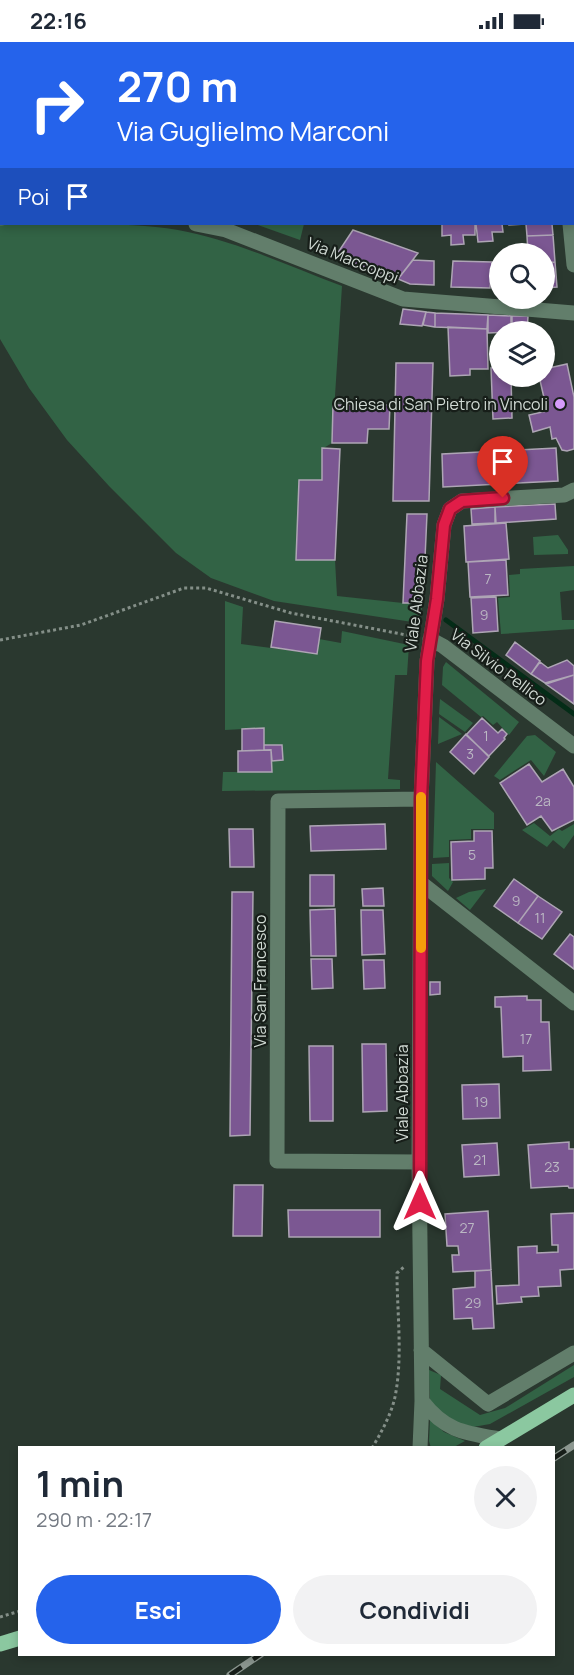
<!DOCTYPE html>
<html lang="it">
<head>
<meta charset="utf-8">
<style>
	body { margin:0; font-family:Manrope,sans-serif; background:#f2f2f3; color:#1f2937; height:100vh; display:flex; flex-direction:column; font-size:22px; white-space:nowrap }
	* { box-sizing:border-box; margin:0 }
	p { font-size:20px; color:#747a83 }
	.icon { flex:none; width:33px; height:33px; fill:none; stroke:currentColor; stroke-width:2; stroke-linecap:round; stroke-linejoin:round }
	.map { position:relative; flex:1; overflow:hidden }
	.sheet { position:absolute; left:18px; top:1404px; width:537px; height:210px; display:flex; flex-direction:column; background:#fff; border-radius:0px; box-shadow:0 3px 9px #0003 }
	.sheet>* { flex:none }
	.hud { position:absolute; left:0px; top:0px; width:574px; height:183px; box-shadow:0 3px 9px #0003; background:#2563eb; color:#fff; overflow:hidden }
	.controls { position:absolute; left:489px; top:201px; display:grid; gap:12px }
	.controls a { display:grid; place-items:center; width:66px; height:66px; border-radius:50%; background:#fff; box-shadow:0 3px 9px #0003; font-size:30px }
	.pin { position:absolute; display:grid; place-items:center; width:51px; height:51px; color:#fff; margin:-62px -26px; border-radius:50% 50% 50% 0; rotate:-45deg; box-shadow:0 0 6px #0007 }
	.pin .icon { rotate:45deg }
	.me { position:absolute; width:66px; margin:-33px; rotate:0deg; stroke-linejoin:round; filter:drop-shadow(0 0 4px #0008) }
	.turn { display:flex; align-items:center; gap:21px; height:126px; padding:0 18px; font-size:27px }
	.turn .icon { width:78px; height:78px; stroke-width:2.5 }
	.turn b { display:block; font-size:42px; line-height:51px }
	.then { display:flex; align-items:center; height:57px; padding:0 18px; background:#0003; gap:12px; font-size:22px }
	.round { display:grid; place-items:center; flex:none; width:63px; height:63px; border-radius:32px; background:#f2f2f3 }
	.headline { display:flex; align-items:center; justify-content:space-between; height:102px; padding:0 18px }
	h1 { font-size:36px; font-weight:700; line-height:45px }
	.cta { display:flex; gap:12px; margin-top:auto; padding:12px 18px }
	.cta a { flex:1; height:69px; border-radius:36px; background:#2563eb; color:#fff; font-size:24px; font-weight:700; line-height:69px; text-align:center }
	.cta a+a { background:#f2f2f3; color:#1f2937 }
	.status { display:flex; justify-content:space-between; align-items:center; height:42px; padding:0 30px; background:#fff; direction:ltr }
	.status svg { height:16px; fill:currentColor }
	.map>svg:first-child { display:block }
	.green { fill:#326345 }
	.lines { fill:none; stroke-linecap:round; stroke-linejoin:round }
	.stream { stroke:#042c17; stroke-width:5 }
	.building { fill:#7b5792; stroke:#aea5b5; stroke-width:1.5 }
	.path { stroke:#848f88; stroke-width:3; stroke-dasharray:3 3; stroke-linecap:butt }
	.minor { stroke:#627e6b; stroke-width:15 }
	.major { stroke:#8bc8a0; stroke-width:15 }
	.rail-casing { stroke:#8c9790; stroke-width:7 }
	.rail { stroke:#171e19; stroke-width:4.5; stroke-dasharray:14; stroke-linecap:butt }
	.route-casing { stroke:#92132f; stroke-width:15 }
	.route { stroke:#e11d48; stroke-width:10 }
	.slow { stroke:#f59e0b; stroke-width:10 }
	.poi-dot { fill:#d59bfa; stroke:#171e19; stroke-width:2 }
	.labels { text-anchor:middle; stroke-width:4.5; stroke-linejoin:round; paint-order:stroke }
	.number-label { font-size:14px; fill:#bbb8c3 }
	.street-label { font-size:16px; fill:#d0d9d3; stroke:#171e19 }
	.poi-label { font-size:16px; fill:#d0d9d3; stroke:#171e19; text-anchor:end }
</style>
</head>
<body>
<div class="status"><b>22:16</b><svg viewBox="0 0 49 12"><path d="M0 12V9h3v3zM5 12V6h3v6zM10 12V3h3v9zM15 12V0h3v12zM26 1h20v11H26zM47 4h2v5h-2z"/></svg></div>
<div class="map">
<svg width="574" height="1633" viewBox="0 0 574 1633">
	<rect width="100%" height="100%" fill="#2a382f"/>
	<path class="green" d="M116 0H350L115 1Z
		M0 181C59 185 119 178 178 188 234 198 288 224 342 244L332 401 322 407V438H299L296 518H335L337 554 403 561H423L419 581 274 559 211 536 176 511 109 444 67 398 29 346 0 297Z
		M255 182H304L300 198Z
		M558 493 568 508V512L534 513 533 495Z
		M574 524V548L560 550 562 578H574V587L501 592 498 556 510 555 509 533 520 532V527Z
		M225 559 243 565 241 602 317 612 319 597 341 601 342 589 409 603 407 633H395L388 737 400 738V747L222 749 223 730H272V719L283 718 282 703H264L263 686 225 688Z
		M446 620 519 680 509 693 497 680 493 683 483 674 481 675 442 643 443 625Z
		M440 657 473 681 465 690 439 672Z
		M439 675 462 692 438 702Z
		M535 693 556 710 544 734 531 718 500 738 494 734 527 694Z
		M436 720 494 771V787H471V797L449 798V815L433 816Z
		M534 781 550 794 559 787 562 789 574 782V793L564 807 553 798 547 805 522 788Z
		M449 821V836L453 840 448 849 432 834V822Z
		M486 847 470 868 456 856 469 850Z
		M574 1323V1335L490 1382 473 1385 459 1381 442 1372 430 1359 429 1328 441 1333 440 1347 480 1373 505 1366Z
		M430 1378 444 1390 465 1399 454 1405 431 1406 429 1399Z"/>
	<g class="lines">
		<path class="stream" d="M446 578 574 672"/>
	</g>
	<path class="building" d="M442 182H475V193H463L464 202 451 203V193L442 194Z
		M476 182H502L503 190H492L493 199 478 200Z
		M509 182H552L553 193 527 194 526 182 509 183Z
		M353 188 418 211 398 237 335 215Z
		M553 193 555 220 544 221V212H528L527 194Z
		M413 218 434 219V243L410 242 398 237Z
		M453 219 492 220 490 246 451 245Z
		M555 220 557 245 544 246V221Z
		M403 267 426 270 422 284 400 282Z
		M426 270 435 271V285L423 283Z
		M435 271 488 273 487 287 435 285Z
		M488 273 511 274V290L488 291Z
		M512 274H528L527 290H512Z
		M448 285 487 287 488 327H470V333L450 334Z
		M396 321H433L429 459H393Z
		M567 322 574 355V407L567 409 562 408 556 396 552 397 550 385 533 390 529 373 547 369 539 334H544V327Z
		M500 325V334H511L512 376 493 377 491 326Z
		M333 363H390L389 387H368L367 401H332Z
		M322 406 340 407 335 518H296L299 438H322Z
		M556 406 558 439 443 445 442 412Z
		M555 462 556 477 496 481 495 465Z
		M495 465V481L472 482 471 467Z
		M407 472H427L423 561H403Z
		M506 481 509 517 466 520 464 484Z
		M506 518 508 553 470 555 468 520Z
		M496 555 498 589 473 591 471 556Z
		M275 579 321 586 317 612 271 605Z
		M515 600 540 619 531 632 506 613Z
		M567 618 574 624V633L545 641 531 632 540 620 548 626Z
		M574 633V662L546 642Z
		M482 676 498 691 502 687 507 692 504 696 505 697 489 714 466 693Z
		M264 686V708L242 709V687Z
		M466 692 489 715 474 732 450 710Z
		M264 703H282L283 718 272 719 271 708H264Z
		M271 708 272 730H238V709Z
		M529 722 542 740 563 727 574 745V778L552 789 541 774 527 783 500 741Z
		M385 782 386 807 311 809 310 784Z
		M229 787H253L254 825H230Z
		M474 789H492L493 826H485V837L452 838 451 800 474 799Z
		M310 833H334V864H310Z
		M514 837 538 854 518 881 494 864Z
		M383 846 384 864H363L362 847Z
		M232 850H253L250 1093 230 1094Z
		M538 854 562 870 542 897 518 881Z
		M335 867 336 914H311L310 868Z
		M361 868H383L385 912 362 913Z
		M570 892 574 895V927L554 912Z
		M311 917H332L333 946 312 947Z
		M363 918H384L385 946 364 947Z
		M430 940H440V952L430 953Z
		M527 954V958H541V980H549L551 1028 523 1029V1014L503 1015 501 965H495V955Z
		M362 1002H386L387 1069 363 1070Z
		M309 1004H333V1079H310Z
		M499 1042 500 1076 463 1077 462 1043Z
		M569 1100V1107H574V1146H569L568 1144 531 1146 528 1103Z
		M497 1101 499 1133 464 1135 462 1103Z
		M234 1143H263L262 1194H233Z
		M288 1168H380V1195H289Z
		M488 1169 491 1228 453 1230 452 1213H459L458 1204H447L445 1172Z
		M574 1171V1227L560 1228 561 1244 538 1245 539 1254 521 1255 522 1260 497 1262 496 1244 519 1243 518 1205 537 1204V1211L558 1210V1203H552L551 1172Z
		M491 1228 494 1286 473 1287 472 1276 454 1277 453 1247 475 1245V1229Z"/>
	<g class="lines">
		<path class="path" d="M0 598 81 583 184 546H206L291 571 417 595
			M372 1406C381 1391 391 1373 395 1355 403 1315 397 1271 397 1231L405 1224
			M0 1575 20 1569"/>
		<path class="minor" d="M551 0V2
			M0 176H2
			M196 182 226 188 403 257 574 271
			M570 182 574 223
			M430 597 443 604 574 704
			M421 841 574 961
			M419 1120 277 1119 278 759 421 757
			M421 1308 488 1362 574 1311
			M422 1359C445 1389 464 1391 500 1397
			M420 1406 422 1359 419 1120 421 757 427 619 437 557 444 483 450 467 462 459 564 453 574 448"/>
		<path class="major" d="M486 1406 574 1353
			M0 1602 20 1596"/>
		<defs>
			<path id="rail" d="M554 1416 574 1403
				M230 1633 261 1612"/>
		</defs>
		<use href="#rail" class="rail-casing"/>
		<use href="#rail" class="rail"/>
	</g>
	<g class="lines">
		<defs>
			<path id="route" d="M420 1160 421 757 427 619 437 557 444 483 450 467 462 459 503 456"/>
		</defs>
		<use href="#route" class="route-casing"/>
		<use href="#route" class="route"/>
		<path class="slow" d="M421 906V755"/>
	</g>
	<circle class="poi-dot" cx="560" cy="362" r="6"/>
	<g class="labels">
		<g class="number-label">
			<text x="488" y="542">7</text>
			<text x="484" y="578">9</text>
			<text x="486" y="699">1</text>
			<text x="470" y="717">3</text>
			<text x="543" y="764">2a</text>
			<text x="472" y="818">5</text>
			<text x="516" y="864">9</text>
			<text x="540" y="881">11</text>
			<text x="526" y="1002">17</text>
			<text x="481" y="1065">19</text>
			<text x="480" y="1123">21</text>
			<text x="552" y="1130">23</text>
			<text x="467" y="1191">27</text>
			<text x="473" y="1266">29</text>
		</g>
		<g class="street-label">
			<text transform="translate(353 218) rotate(22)" y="6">Via Maccoppi</text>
			<text transform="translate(416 561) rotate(-83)" y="6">Viale Abbazia</text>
			<text transform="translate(499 625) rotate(37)" y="6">Via Silvio Pellico</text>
			<text transform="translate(260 939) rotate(-90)" y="6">Via San Francesco</text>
			<text transform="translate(402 1051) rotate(-90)" y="6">Viale Abbazia</text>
		</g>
		<g class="poi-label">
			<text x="548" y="368">Chiesa di San Pietro in Vincoli</text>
		</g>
	</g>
</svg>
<div class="controls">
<a><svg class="icon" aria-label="search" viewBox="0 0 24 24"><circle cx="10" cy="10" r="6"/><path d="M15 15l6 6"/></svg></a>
<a><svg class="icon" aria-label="layers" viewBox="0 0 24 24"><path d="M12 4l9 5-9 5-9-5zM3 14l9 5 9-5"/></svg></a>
</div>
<div class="pin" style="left:503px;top:456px;background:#d93025"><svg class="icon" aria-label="arrive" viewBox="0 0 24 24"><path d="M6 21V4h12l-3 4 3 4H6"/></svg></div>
<svg class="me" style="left:420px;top:1160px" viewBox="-20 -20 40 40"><path d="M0-17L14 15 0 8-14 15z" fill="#e11d48" stroke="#fff" stroke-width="4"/></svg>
<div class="hud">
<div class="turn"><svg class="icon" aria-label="right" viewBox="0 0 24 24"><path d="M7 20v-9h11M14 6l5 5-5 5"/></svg><div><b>270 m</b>Via Guglielmo Marconi</div></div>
<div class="then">Poi<svg class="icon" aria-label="arrive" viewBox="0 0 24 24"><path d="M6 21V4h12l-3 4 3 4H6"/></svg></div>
</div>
<section class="sheet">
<div class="headline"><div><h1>1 min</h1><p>290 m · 22:17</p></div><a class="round"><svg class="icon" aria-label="close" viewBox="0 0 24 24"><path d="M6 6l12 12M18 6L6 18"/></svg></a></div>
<div class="cta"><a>Esci</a><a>Condividi</a></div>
</section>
</div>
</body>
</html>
